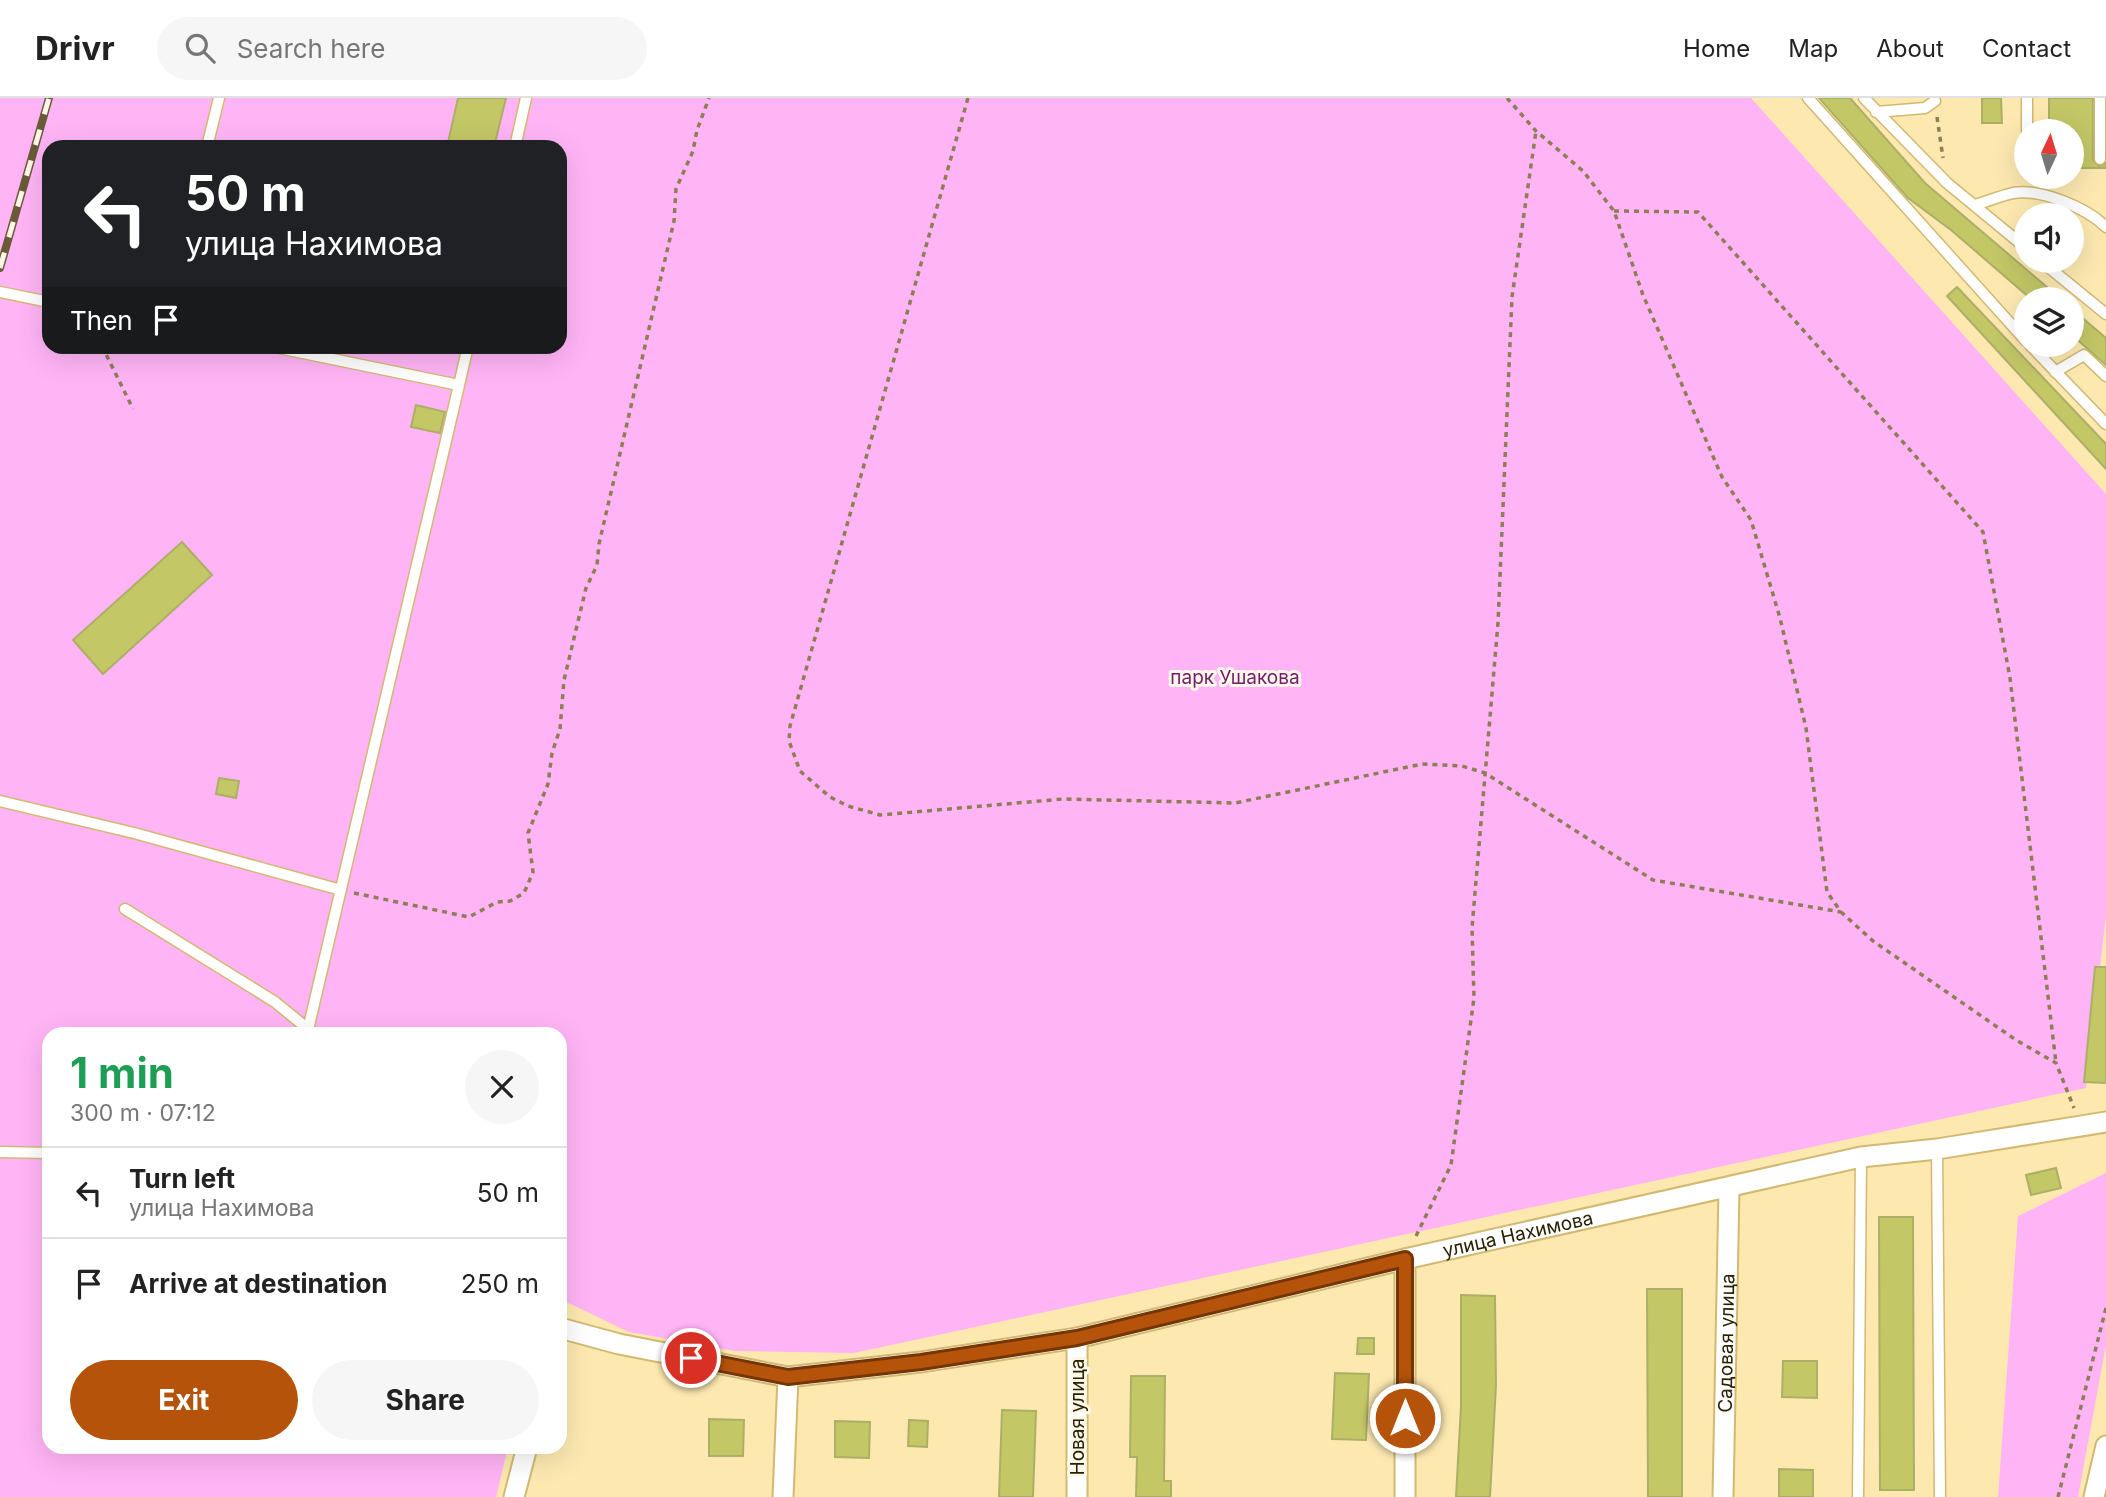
<!DOCTYPE html>
<html lang="en">
<head>
<meta charset="utf-8">
<style>
	body { margin:0; font-family:Inter,sans-serif; background:#f6f6f6; color:#222; height:100vh; display:flex; flex-direction:column; font-size:26px; white-space:nowrap }
	* { box-sizing:border-box; margin:0 }
	p { font-size:23px; color:#767676 }
	.icon { flex:none; width:38px; height:38px; fill:none; stroke:currentColor; stroke-width:2; stroke-linecap:round; stroke-linejoin:round }
	.map { position:relative; flex:1; overflow:hidden }
	.sheet { position:absolute; left:42px; top:929px; width:525px; height:427px; display:flex; flex-direction:column; background:#fff; border-radius:21px; box-shadow:0 7px 28px #0002 }
	.sheet>* { flex:none }
	.guide { position:absolute; left:42px; top:42px; width:525px; height:214px; border-radius:21px; box-shadow:0 7px 28px #0002; background:#202124; color:#fff; overflow:hidden }
	.needle { width:46px; rotate:4deg }
	.controls { position:absolute; left:2014px; top:21px; display:grid; gap:14px }
	.controls a { display:grid; place-items:center; width:70px; height:70px; border-radius:50%; background:#fff; box-shadow:0 7px 28px #0002; font-size:35px }
	.pin { position:absolute; display:grid; place-items:center; width:60px; height:60px; color:#fff; margin:-30px; border:4px solid #fff; border-radius:50%; box-shadow:0 2px 7px #0007 }
	.me { position:absolute; width:77px; margin:-38px; rotate:0deg; stroke-linejoin:round; filter:drop-shadow(0 0 5px #0008) }
	.turn { display:flex; align-items:center; gap:24px; height:147px; padding:0 28px; font-size:32px }
	.turn .icon { width:91px; height:91px; stroke-width:2.5 }
	.turn b { display:block; font-size:49px; line-height:60px }
	.then { display:flex; align-items:center; height:66px; padding:0 28px; background:#0003; gap:14px; font-size:26px }
	.round { display:grid; place-items:center; flex:none; width:74px; height:74px; border-radius:37px; background:#f6f6f6 }
	.overview { display:flex; align-items:center; justify-content:space-between; height:119px; padding:0 28px }
	h1 { font-size:42px; font-weight:700; line-height:52px; color:#1e9e55 }
	.button { display:flex; gap:14px; margin-top:auto; padding:14px 28px }
	.button a { flex:1; height:80px; border-radius:42px; background:#b45309; color:#fff; font-size:28px; font-weight:700; line-height:80px; text-align:center }
	.button a+a { background:#f6f6f6; color:#222 }
	ul { padding:0; list-style:none }
	li { display:flex; align-items:center; gap:21px; height:91px; padding:0 28px; border-top:2px solid #e0e0e0 }
	li div { flex:1 }
	li b { display:block; font-size:26px }
	li em { font-style:normal }
	header { display:flex; align-items:center; gap:42px; box-sizing:border-box; height:98px; padding:0 35px; background:#fff; border-bottom:2px solid #e0e0e0 }
	header strong { font-size:33px }
	nav { display:flex; gap:38px; margin-inline-start:auto; font-size:24px }
	.search { width:490px; height:63px; background:#f6f6f6; display:flex; align-items:center; gap:18px; box-sizing:border-box; padding:0 24px; border-radius:38px; color:#767676; font-size:26px }
	.map>svg:first-child { display:block }
	.green { fill:#ffb4f6; fill-rule:evenodd }
	.building { fill:#c3c766; stroke:#acaf67; stroke-width:2 }
	.lines { fill:none; stroke-linecap:round; stroke-linejoin:round }
	.service-casing { stroke:#d2b972; stroke-width:13 }
	.minor-casing { stroke:#d2b972; stroke-width:23 }
	.path { stroke:#8d7e54; stroke-width:3.5; stroke-dasharray:5 5; stroke-linecap:butt }
	.service { stroke:#fff; stroke-width:10 }
	.minor { stroke:#fff; stroke-width:19 }
	.rail-casing { stroke:#685b35; stroke-width:8 }
	.rail { stroke:#fcf7e9; stroke-width:5; stroke-dasharray:16; stroke-linecap:butt }
	.route-casing { stroke:#753606; stroke-width:18 }
	.route { stroke:#b45309; stroke-width:12 }
	.labels { text-anchor:middle; stroke-width:6; stroke-linejoin:round; paint-order:stroke }
	.park-label { font-size:19px; fill:#721c6c; stroke:#fcf7e9 }
	.street-label { font-size:19px; fill:#2a2002; stroke:#fcf7e9 }
</style>
</head>
<body>
<header>
<strong>Drivr</strong>
<div class="search"><svg class="icon" aria-label="search" viewBox="0 0 24 24"><circle cx="10" cy="10" r="6"/><path d="M15 15l6 6"/></svg>Search here</div>
<nav><a>Home</a><a>Map</a><a>About</a><a>Contact</a></nav>
</header>
<div class="map">
<svg width="2106" height="1399" viewBox="0 0 2106 1399">
	<rect width="100%" height="100%" fill="#fde9b0"/>
	<path class="green" d="M0 0H1751L2106 396V817L2086 990 854 1255 735 1253 629 1234 560 1201V936H49V1349H508L496 1399H0ZM49 49H560V248H49Z
		M2106 1075V1247L2078 1399H1998L2018 1118Z"/>
	<path class="building" d="M458 0H506L494 49H447Z
		M1819 0H1850L1925 85 2061 201H2031L1951 132 1908 100Z
		M1982 0H2001L2002 25H1982Z
		M2049 0H2093V62L2099 68 2106 65V70H2072V33H2049Z
		M1957 189 2106 346V371L1947 198Z
		M2072 211 2106 240V267L2072 237Z
		M416 307 445 314 440 335 411 329Z
		M182 444 212 477 103 576 73 542Z
		M219 680 239 683 236 700 216 696Z
		M2095 869H2106V985L2084 984Z
		M2056 1070 2061 1090 2031 1097 2026 1077Z
		M1879 1119H1913L1914 1392H1880Z
		M1647 1191H1682V1399H1648Z
		M1461 1197 1495 1198 1496 1287 1490 1399H1456L1461 1308Z
		M1358 1240H1374V1256H1357Z
		M1783 1263H1817V1300L1782 1299Z
		M1335 1275 1369 1276 1366 1342 1332 1341Z
		M1131 1278H1165L1164 1383H1171V1399H1136L1137 1359H1130Z
		M1002 1312 1036 1313 1033 1399H999Z
		M709 1321 744 1322 743 1358H709Z
		M909 1322 928 1323 927 1349 908 1348Z
		M835 1323 870 1324 869 1360 835 1359Z
		M1779 1371 1813 1372V1399H1779Z"/>
	<g class="lines">
		<defs>
			<path id="service" d="M1808 0 2026 243
				M1864 0 1947 85 2026 150
				M2027 0V33
				M2100 0V61
				M1876 14 1925 10 1935 3
				M207 49 219 0
				M515 49 526 0
				M1975 107C1988 103 2000 98 2013 95 2040 90 2087 110 2106 129
				M2041 163 2106 216
				M0 194 49 204
				M2030 247 2106 326
				M269 248 459 287 307 936
				M2055 274 2084 257 2106 278
				M459 287 468 248
				M0 703 134 735 341 792
				M125 811 275 904 308 931
				M1937 1051 1940 1399
				M0 1054 49 1055
				M1858 1399 1861 1059"/>
			<g id="minor">
				<path d="M1405 1161V1399"/>
				<path id="s1" d="M560 1230 619 1246 788 1279 921 1264 1077 1240 1405 1161 1861 1059 1937 1051 2106 1024"/>
				<path d="M514 1399 527 1349"/>
				<path d="M783 1399 788 1279"/>
				<path d="M1077 1399V1240"/>
				<path id="s2" d="M1723 1399 1729 1091"/>
				<path d="M2094 1399 2106 1348"/>
			</g>
		</defs>
		<use href="#service" class="service-casing"/>
		<use href="#minor" class="minor-casing"/>
		<path class="path" d="M968 0 790 628 789 643 800 673 830 699 848 708 880 717 1063 701 1235 705 1422 666 1462 668 1485 675 1653 782 1841 814
			M1507 0 1536 33 1583 73 1614 113 1643 197 1722 379 1751 422 1780 520 1806 630 1827 794 1841 814 1873 843 2016 942 2056 965 2074 1010
			M1937 19 1943 60
			M1614 113 1698 114 1983 434 2010 580 2056 965
			M102 248 133 311
			M354 795 469 819 497 804 510 803 524 795 533 774 528 735 548 686 552 655 560 631 564 582 586 490 597 467 599 446 674 123 676 91 693 53 697 32 709 0
			M1416 1138 1451 1067 1474 900 1472 830 1498 525 1512 199 1536 33
			M2058 1399 2106 1210"/>
		<use href="#service" class="service"/>
		<use href="#minor" class="minor"/>
		<defs>
			<path id="rail" d="M0 170 49 0"/>
		</defs>
		<use href="#rail" class="rail-casing"/>
		<use href="#rail" class="rail"/>
	</g>
	<g class="lines">
		<defs>
			<path id="route" d="M691 1260 788 1279 921 1264 1077 1240 1405 1161V1320"/>
		</defs>
		<use href="#route" class="route-casing"/>
		<use href="#route" class="route"/>
	</g>
	<g class="labels">
		<g class="park-label">
			<text x="1235" y="586">парк Ушакова</text>
		</g>
		<g class="street-label">
			<text dy="7" stroke="none"><textPath href="#s1" startOffset="978">улица Нахимова</textPath></text>
			<text dy="7" stroke="none"><textPath href="#s2" startOffset="154">Садовая улица</textPath></text>
			<text transform="translate(1077 1319) rotate(-90)" y="7">Новая улица</text>
		</g>
	</g>
</svg>
<div class="controls">
<a><svg class="needle" viewBox="-14 -14 28 28"><path d="M0-13l5 13h-10z" fill="#e53935"/><path d="M0 13l5-13h-10z" fill="#767676"/></svg></a>
<a><svg class="icon" aria-label="sound" viewBox="0 0 24 24"><path d="M4 9h4l5-4v14l-5-4H4zM17 9q2 3 0 6"/></svg></a>
<a><svg class="icon" aria-label="layers" viewBox="0 0 24 24"><path d="M12 4l9 5-9 5-9-5zM3 14l9 5 9-5"/></svg></a>
</div>
<div class="pin" style="left:691px;top:1260px;background:#d93025"><svg class="icon" aria-label="arrive" viewBox="0 0 24 24"><path d="M6 21V4h12l-3 4 3 4H6"/></svg></div>
<svg class="me" style="left:1405px;top:1320px" viewBox="-20 -20 40 40"><circle r="17" fill="#b45309" stroke="#fff" stroke-width="3"/><path d="M0-11L8 9 0 5-8 9z" fill="#fff"/></svg>
<div class="guide">
<div class="turn"><svg class="icon" aria-label="left" viewBox="0 0 24 24"><path d="M17 20v-9H6M10 6l-5 5 5 5"/></svg><div><b>50 m</b>улица Нахимова</div></div>
<div class="then">Then<svg class="icon" aria-label="arrive" viewBox="0 0 24 24"><path d="M6 21V4h12l-3 4 3 4H6"/></svg></div>
</div>
<section class="sheet">
<div class="overview"><div><h1>1 min</h1><p>300 m · 07:12</p></div><a class="round"><svg class="icon" aria-label="close" viewBox="0 0 24 24"><path d="M6 6l12 12M18 6L6 18"/></svg></a></div>
<ul>
<li><svg class="icon" aria-label="left" viewBox="0 0 24 24"><path d="M17 20v-9H6M10 6l-5 5 5 5"/></svg><div><b>Turn left</b><p>улица Нахимова</p></div><em>50 m</em></li>
<li><svg class="icon" aria-label="arrive" viewBox="0 0 24 24"><path d="M6 21V4h12l-3 4 3 4H6"/></svg><div><b>Arrive at destination</b></div><em>250 m</em></li>
</ul>
<div class="button"><a>Exit</a><a>Share</a></div>
</section>
</div>
</body>
</html>
